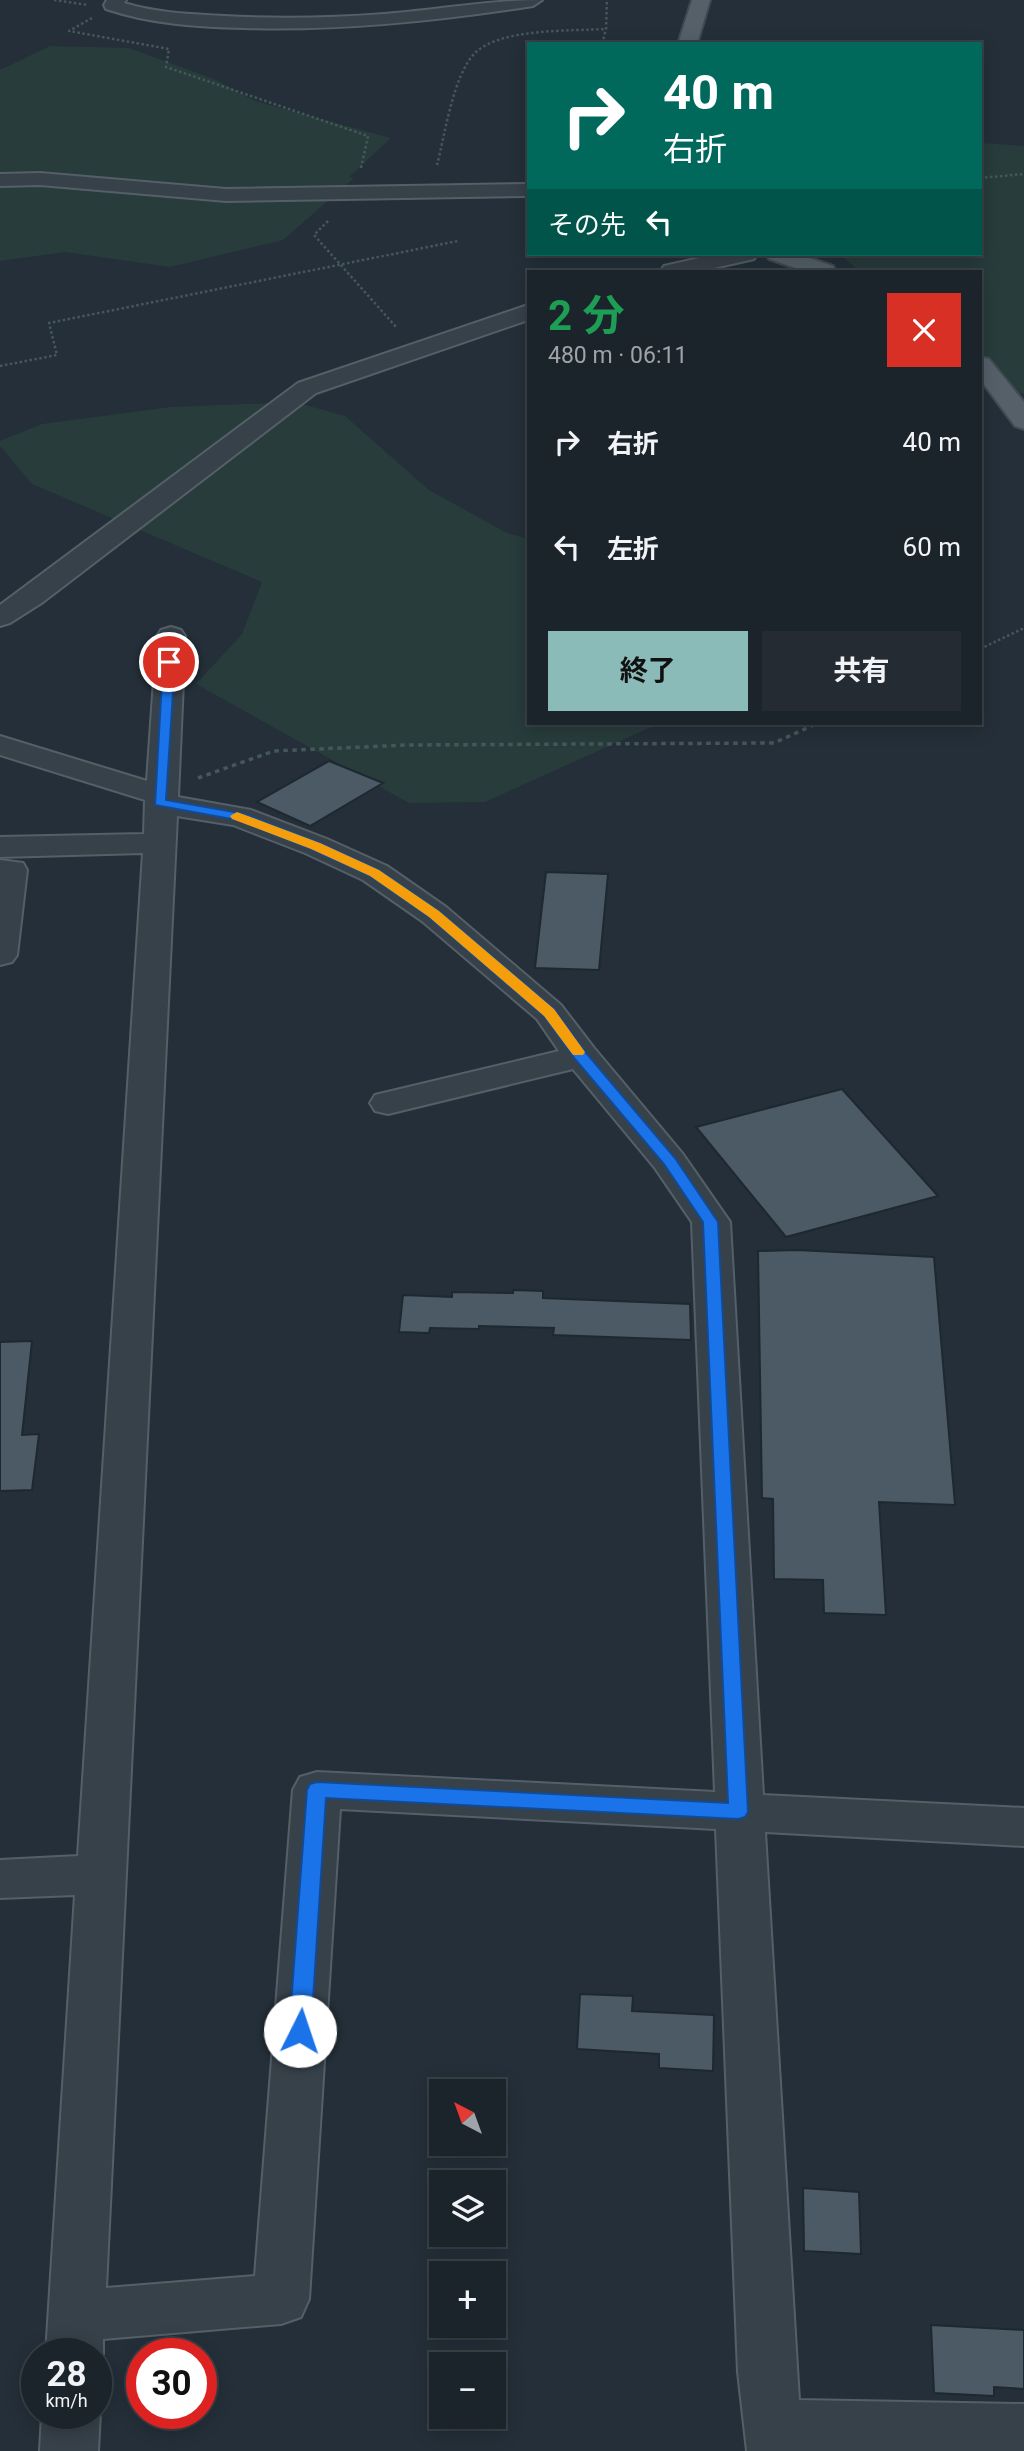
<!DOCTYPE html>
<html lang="ja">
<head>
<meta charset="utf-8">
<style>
	body { margin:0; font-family:Roboto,"Noto Sans JP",sans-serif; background:#242b33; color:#f1f3f6; height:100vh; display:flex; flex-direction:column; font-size:26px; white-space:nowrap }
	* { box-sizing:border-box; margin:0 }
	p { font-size:23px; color:#a0a4a9 }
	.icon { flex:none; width:38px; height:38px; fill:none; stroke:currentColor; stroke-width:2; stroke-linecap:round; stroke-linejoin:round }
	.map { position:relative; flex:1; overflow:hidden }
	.panel { position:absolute; left:527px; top:270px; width:455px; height:455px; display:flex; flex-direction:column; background:#1b232b; border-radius:0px; box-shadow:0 4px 18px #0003,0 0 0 2px #394047 }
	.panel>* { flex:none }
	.top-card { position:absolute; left:527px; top:42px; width:455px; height:214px; border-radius:0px; box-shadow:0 4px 18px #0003,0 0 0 2px #394047; background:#00695c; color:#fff; overflow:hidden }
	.needle { width:46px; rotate:319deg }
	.controls { position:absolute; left:429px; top:2079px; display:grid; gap:14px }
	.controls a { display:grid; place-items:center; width:77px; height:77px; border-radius:0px; background:#1b232b; box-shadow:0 4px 18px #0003,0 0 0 2px #394047; font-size:35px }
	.speed { position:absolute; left:21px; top:2338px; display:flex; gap:14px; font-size:35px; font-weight:700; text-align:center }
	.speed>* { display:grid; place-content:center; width:91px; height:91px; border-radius:50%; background:#1b232b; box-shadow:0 4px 18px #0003,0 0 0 2px #394047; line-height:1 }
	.speed small { font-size:18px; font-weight:400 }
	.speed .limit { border:10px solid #d22; background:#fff; color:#111 }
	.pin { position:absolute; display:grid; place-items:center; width:60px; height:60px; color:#fff; margin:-30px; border:4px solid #fff; border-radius:50%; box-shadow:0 2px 7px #0007 }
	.me { position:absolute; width:77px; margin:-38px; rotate:4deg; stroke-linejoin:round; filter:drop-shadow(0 0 5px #0008) }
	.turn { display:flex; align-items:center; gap:24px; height:147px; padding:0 21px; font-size:32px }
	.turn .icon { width:91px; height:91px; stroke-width:2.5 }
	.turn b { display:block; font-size:49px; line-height:60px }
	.then { display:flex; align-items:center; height:66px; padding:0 21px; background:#0003; gap:14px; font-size:26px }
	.round { display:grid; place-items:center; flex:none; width:74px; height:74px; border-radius:0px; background:#242b33 }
	.headline { display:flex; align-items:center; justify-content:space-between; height:119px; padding:0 21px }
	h1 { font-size:42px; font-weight:700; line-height:52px; color:#1e9e55 }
	.action { display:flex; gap:14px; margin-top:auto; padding:14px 21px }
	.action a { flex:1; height:80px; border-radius:0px; background:#8bbbb9; color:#111; font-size:28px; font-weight:700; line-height:80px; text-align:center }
	.action a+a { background:#242b33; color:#f1f3f6 }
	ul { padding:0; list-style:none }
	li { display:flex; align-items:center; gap:21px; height:105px; padding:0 21px }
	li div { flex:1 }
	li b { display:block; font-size:26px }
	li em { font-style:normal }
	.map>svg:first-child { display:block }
	.green { fill:#273c3b }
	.building { fill:#4c5a65; stroke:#1e2830; stroke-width:2 }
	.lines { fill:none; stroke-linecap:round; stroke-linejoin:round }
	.minor-casing { stroke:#555f67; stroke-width:4 }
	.major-casing { stroke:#404a52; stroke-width:4 }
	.path-far1 { stroke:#455859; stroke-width:2.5; stroke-dasharray:2.5 2.5; stroke-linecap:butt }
	.path { stroke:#455859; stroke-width:3.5; stroke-dasharray:4.5 4.5; stroke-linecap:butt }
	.minor { fill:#374149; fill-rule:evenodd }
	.major { fill:#556069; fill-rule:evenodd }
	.route { fill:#1a73e8; stroke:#114b97; stroke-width:2 }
	.slow { fill:#f59e0b }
</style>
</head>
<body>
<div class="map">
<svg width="1024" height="2451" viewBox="0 0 1024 2451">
	<rect width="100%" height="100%" fill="#242f39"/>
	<path class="green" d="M50 46 129 48 214 79 255 101 391 138 349 177 354 178 283 240 170 267 65 252 0 261V70Z
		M980 143 1024 146V394L980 383V271H859L840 254H980Z
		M295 402 345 416 429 490 505 532 528 539V723H660L485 802 409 803 196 684 242 634 262 582 32 484 0 446V441L42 424 171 407Z"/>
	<path class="building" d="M329 761 383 783 310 826 257 802Z
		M546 872 608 874 599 970 535 968Z
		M842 1089 938 1196 786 1237 696 1127Z
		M797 1250 934 1257 955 1505 879 1502 886 1615 824 1613 823 1580 774 1579 773 1499 762 1498 758 1251Z
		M513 1290 543 1291V1298L690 1304 691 1340 553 1335 554 1328 479 1326V1329L430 1328 429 1333 399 1332 403 1295 452 1297V1292L513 1293Z
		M32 1341 22 1435 39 1434 32 1490 0 1491V1342Z
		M580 1994 633 1996 632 2011 714 2015 713 2071 659 2068V2054L577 2049Z
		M803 2188 859 2192 861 2254 804 2251Z
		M931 2325 1024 2330V2389L994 2387V2396L934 2393Z"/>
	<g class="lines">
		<defs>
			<path id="minor" d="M107 0H126L124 3C156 13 191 14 224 16 277 19 331 18 384 14 437 10 489 0 542 0L533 6C437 21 341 31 244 28 197 27 151 24 106 9L104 5Z
				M40 173 226 189 528 184V196L226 201 40 185 0 186V174Z
				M717 254H757L754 259 701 271H661L664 266Z
				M528 305V320L316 393 43 602 10 623 0 626V605L298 383Z
				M171 627 181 630 185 636 178 797 251 810 327 839 387 866 446 907 561 1005 594 1048 682 1153 730 1222 763 1795 1024 1808V1846L765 1832 799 2400 1024 2404V2451H747L738 2372 716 1829 340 1809 309 2299 301 2317 281 2324 103 2339V2354L96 2368V2354H46L75 1895 0 1898V1860L78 1856 143 853 0 857V837L144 834 145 800 0 755V736L147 781 157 636 161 630ZM177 816 233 825 305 853 363 880 422 921 537 1019 559 1051 375 1095 370 1103 375 1111 388 1114 573 1069 655 1168 692 1222 715 1792 317 1772 300 1777 293 1790 255 2276 106 2288Z
				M0 860 23 863 27 870 17 955 12 962 0 965Z
				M96 2405 100 2413 98 2451H40L42 2413H96Z"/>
			<path id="major" d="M692 0H710L697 44H678Z
				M766 254H798L833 266 836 271H804L769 259Z
				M980 357 989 359 1024 402V429L1015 426 980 379Z"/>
		</defs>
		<use href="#minor" class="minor-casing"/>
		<use href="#major" class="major-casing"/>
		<path class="path-far1" d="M54 0 88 5
			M92 18 69 31 169 49 166 67 368 136 361 168
			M602 44 606 29 607 0
			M437 165C445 135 453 75 475 53 500 28 572 31 606 29
			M980 178 1024 174
			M328 221 314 235 397 328
			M0 366 57 355 49 323 458 241
			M980 649 1024 628"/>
		<path class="path" d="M198 778 274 751 407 745 774 743 818 723"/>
		<use href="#minor" class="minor"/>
		<use href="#major" class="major"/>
	</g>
	<path class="route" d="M169 659 175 662 166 800 245 814 320 843 379 870 439 911 554 1009 586 1053 675 1158 718 1222 748 1812 745 1817 738 1819 326 1798 311 2031 308 2037 300 2040 292 2037 289 2031 307 1790 310 1784 317 1782 728 1803 703 1222 664 1164 575 1059 544 1016 429 917 370 876 311 849 237 820 155 805 163 662Z"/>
	<path class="slow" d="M237 812 320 843 379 870 439 911 554 1009 585 1052 583 1055H573L544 1016 429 917 370 876 311 849 232 819 230 816Z"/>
</svg>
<div class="controls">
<a><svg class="needle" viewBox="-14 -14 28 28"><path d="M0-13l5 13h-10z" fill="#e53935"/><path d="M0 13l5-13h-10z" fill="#a0a4a9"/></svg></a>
<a><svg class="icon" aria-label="layers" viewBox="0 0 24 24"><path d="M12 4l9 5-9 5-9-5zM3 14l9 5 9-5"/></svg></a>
<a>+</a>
<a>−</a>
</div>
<div class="speed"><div>28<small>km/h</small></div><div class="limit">30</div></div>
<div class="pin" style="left:169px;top:662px;background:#d93025"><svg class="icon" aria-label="arrive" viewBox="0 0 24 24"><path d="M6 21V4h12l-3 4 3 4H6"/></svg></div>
<svg class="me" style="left:300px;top:2031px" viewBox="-20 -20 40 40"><circle r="19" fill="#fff"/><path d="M0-13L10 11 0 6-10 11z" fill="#1a73e8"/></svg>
<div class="top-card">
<div class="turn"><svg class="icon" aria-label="right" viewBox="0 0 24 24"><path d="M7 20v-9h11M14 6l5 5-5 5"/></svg><div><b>40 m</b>右折</div></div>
<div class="then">その先<svg class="icon" aria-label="left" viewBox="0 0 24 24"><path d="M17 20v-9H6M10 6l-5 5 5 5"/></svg></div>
</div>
<section class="panel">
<div class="headline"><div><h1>2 分</h1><p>480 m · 06:11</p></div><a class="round" style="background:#d93025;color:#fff"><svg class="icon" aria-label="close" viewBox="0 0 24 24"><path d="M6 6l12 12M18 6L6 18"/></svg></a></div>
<ul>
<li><svg class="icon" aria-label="right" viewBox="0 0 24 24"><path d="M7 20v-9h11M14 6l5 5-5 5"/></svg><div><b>右折</b></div><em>40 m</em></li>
<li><svg class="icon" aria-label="left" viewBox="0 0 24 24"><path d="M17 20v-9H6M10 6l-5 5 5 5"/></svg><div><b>左折</b></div><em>60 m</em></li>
</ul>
<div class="action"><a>終了</a><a>共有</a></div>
</section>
</div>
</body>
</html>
